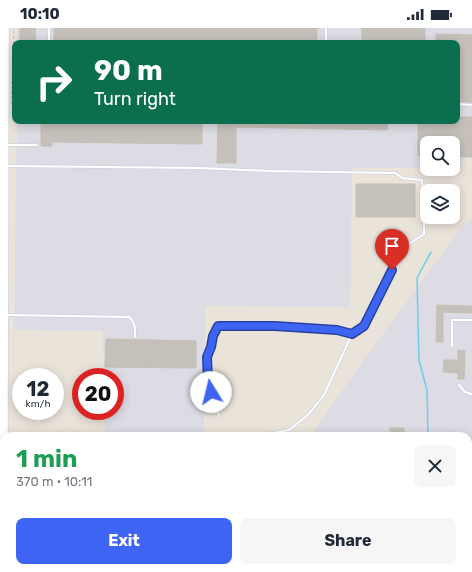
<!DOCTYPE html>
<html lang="en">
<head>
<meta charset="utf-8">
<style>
	body { margin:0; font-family:Rubik,sans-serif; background:#f6f6f7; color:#1f2937; height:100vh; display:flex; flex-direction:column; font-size:15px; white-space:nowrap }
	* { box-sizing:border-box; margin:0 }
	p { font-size:13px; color:#747a83 }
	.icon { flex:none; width:22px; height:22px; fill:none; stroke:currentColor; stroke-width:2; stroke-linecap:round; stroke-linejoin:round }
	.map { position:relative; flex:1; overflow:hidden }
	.sheet { position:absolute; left:0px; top:404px; width:472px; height:140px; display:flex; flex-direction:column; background:#fff; border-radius:12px 12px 0 0; box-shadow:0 2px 10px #0003 }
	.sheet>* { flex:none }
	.banner { position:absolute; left:12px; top:12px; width:448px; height:84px; border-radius:8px; box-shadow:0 2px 10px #0003; background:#0b6e4f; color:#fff; overflow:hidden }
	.buttons { position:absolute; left:420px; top:108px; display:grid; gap:8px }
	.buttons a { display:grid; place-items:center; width:40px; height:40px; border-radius:8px; background:#fff; box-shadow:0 2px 10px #0003; font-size:20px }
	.speed { position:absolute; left:12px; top:340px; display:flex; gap:8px; font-size:20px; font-weight:700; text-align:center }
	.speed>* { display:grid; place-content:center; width:52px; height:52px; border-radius:50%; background:#fff; box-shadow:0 2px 10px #0003; line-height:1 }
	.speed small { font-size:10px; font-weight:400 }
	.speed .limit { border:6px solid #d22; background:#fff; color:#111 }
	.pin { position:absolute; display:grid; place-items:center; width:34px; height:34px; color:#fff; margin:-41px -17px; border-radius:50% 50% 50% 0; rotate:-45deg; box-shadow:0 0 4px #0007 }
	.pin .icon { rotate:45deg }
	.me { position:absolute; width:44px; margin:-22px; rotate:351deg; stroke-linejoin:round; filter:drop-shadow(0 0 3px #0008) }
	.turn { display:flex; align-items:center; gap:14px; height:84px; padding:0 16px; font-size:18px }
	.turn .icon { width:52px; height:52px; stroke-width:2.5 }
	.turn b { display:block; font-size:28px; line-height:34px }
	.round { display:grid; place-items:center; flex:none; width:42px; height:42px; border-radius:8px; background:#f6f6f7 }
	.summary { display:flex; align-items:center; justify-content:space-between; height:68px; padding:0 16px }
	h1 { font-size:24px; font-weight:700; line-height:30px; color:#1e9e55 }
	.cta { display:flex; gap:8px; margin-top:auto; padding:8px 16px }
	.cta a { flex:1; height:46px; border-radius:8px; background:#3e64f3; color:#fff; font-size:16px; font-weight:700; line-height:46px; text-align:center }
	.cta a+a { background:#f6f6f7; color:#1f2937 }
	.status { display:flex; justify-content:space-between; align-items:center; height:28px; padding:0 20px; background:#fff; direction:ltr }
	.status svg { height:11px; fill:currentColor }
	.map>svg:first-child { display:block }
	.industrial { fill:#dddbe3 }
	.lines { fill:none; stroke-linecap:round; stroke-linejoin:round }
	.stream { stroke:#70ccea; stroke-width:1.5 }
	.building { fill:#c5c0ba; stroke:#c5bfb4 }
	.lane-casing { stroke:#cfd3e1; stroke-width:3.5 }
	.secondary-casing { stroke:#cfd3e1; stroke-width:7 }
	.path { stroke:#c3c3c3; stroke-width:1; stroke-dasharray:3 2; stroke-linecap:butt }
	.lane { stroke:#fff; stroke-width:2 }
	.secondary { stroke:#fff; stroke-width:5.5 }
	.route-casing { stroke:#28419e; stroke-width:10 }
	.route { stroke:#3e64f3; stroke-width:7 }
</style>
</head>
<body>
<div class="status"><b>10:10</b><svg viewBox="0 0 49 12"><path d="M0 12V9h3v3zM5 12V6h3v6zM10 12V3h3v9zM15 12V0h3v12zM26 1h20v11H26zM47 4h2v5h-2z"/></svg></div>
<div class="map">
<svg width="472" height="544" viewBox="0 0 472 544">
	<rect width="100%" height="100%" fill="#eae3da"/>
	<path class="industrial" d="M17 0H472V130H463V140H453V115H427V140H352L350 279 205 278 204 408H105L104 383H115V349H104L103 303 14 302 17 93H457V15H17Z
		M472 190V544H236L235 540H468V408H310L374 318 461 200Z
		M107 540H203V544H107Z"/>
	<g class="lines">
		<path class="stream" d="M428 408 427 362 419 332 417 250 431 224
			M211 540V544
			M424 544V540"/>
	</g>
	<path class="building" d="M20 0H35L36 15H20Z
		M54 0H317V15H54Z
		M362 0H425V15H362Z
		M436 6 472 7V74H457V15H436Z
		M457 89H472V129L453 128V115H427V128H418V93H457Z
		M41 93H202V116L52 114V118H41Z
		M218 93H388L387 102 236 99V135H217Z
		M356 156H415V189H356Z
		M437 277 472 278V285L443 284V314H436Z
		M106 311 196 313V340L105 339Z
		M458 322 465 323 464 351H458V345L443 344 444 332H458Z
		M390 400H404V408H391Z"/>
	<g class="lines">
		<defs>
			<path id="lane" d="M49 15V0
				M326 15V0
				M457 76 472 77
				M6 117H37
				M6 138 200 140 270 143 395 145 402 150 422 152 424 174V206L406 218 392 242 364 298 352 306 324 367 308 387 289 402 258 408
				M7 287 129 289C136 295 135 300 135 309
				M452 318V292H472
				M459 357 465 364 472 366
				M219 388 214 376 208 353 207 329 211 319 213 308 218 298H275L337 302 352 306
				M468 443H472
				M8 541 17 543 30 544
				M173 544V540
				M385 544V540"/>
			<path id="secondary" d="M5 408 6 0
				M0 437 1 0
				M6 540V544"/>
		</defs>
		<use href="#lane" class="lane-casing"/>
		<use href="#secondary" class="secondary-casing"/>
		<path class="path" d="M11 76 14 0"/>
		<use href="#lane" class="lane"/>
		<use href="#secondary" class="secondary"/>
	</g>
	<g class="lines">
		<defs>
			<path id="route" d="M211 364 208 353 207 329 211 319 213 308 218 298H275L337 302 352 306 364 298 392 242"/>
		</defs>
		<use href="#route" class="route-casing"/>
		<use href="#route" class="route"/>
	</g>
</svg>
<div class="buttons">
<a><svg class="icon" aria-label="search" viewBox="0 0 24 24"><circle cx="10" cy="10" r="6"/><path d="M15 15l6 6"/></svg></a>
<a><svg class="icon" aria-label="layers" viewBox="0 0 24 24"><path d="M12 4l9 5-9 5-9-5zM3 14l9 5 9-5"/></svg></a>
</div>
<div class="speed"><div>12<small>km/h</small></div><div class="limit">20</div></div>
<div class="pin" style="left:392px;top:242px;background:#d93025"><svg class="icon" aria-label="arrive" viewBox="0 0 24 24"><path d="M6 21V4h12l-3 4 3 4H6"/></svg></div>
<svg class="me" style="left:211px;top:364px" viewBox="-20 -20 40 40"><circle r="19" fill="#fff"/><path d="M0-13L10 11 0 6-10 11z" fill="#3e64f3"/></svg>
<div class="banner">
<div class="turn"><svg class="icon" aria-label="right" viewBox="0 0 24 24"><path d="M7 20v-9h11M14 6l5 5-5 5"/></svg><div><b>90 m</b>Turn right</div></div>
</div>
<section class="sheet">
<div class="summary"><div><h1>1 min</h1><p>370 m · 10:11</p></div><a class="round"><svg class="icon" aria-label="close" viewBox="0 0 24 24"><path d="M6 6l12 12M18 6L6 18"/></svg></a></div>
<div class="cta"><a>Exit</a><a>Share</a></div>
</section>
</div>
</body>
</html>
